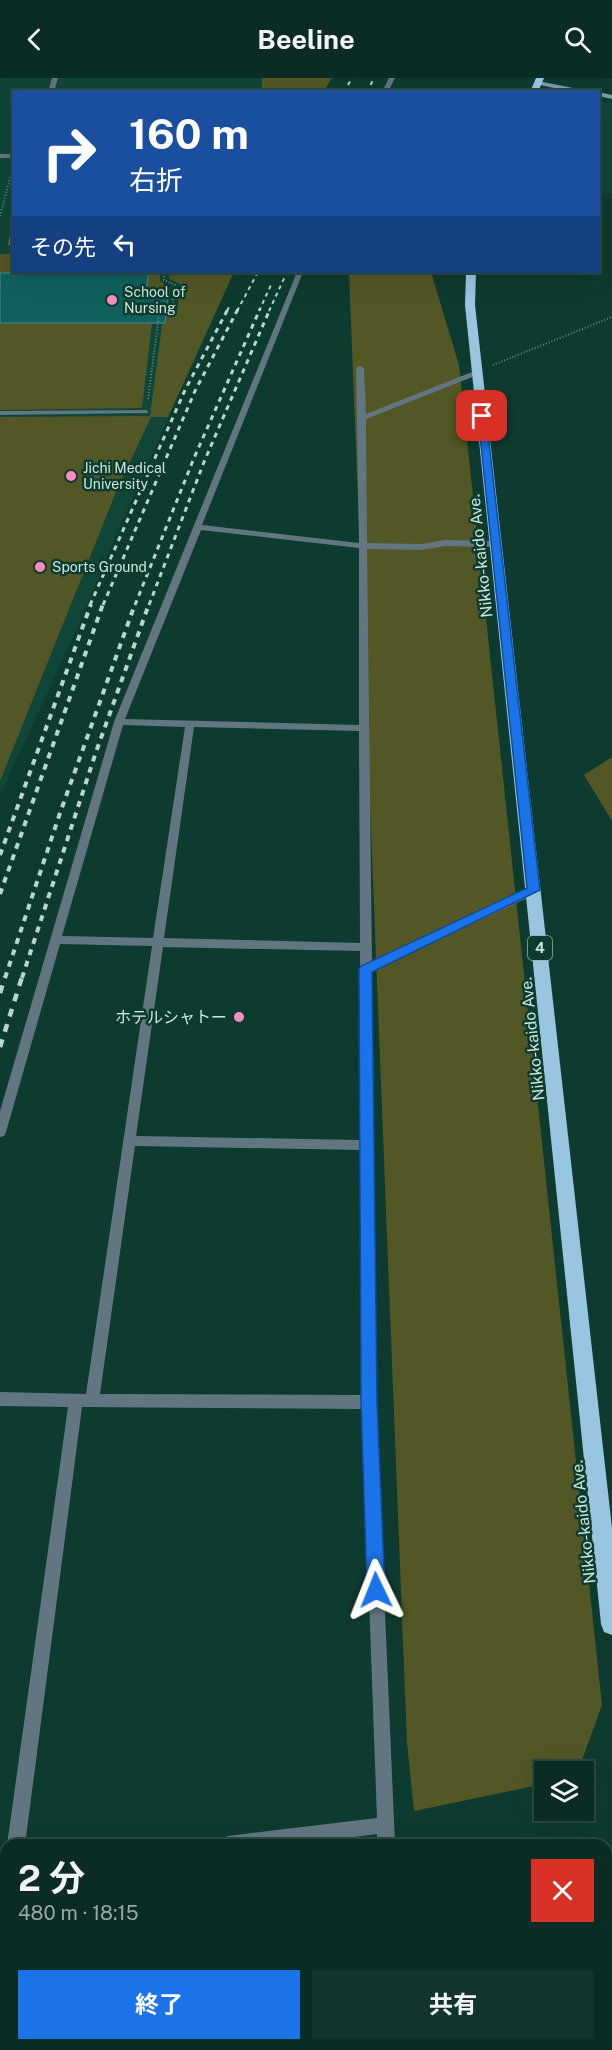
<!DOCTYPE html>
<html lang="ja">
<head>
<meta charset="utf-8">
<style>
	body { margin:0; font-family:"Public Sans","Noto Sans JP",sans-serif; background:#13342c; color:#f1f3f6; height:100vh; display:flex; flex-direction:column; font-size:22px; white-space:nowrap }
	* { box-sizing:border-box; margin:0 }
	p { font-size:20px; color:#99a7a6 }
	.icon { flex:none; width:33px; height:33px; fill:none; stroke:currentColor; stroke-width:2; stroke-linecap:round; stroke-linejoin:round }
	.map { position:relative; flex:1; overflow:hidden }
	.details { position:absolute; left:0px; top:1761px; width:612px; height:212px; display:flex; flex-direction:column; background:#0a2c24; border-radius:18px 18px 0 0; box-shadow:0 6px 24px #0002,0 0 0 2px #2a4841 }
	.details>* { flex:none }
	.banner { position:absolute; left:12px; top:12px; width:588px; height:183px; border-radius:0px; box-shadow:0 6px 24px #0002,0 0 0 2px #2a4841; background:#1a4fa0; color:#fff; overflow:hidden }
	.controls { position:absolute; left:534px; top:1683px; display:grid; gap:12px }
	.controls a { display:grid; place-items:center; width:60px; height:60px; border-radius:0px; background:#0a2c24; box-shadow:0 6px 24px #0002,0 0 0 2px #2a4841; font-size:30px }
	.pin { position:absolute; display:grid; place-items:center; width:51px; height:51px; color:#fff; margin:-26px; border-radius:12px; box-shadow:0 3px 9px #0006 }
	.me { position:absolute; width:66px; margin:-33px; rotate:358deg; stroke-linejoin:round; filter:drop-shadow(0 0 4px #0008) }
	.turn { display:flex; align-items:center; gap:21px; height:126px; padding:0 18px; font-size:27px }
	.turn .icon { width:78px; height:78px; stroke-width:2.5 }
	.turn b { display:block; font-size:42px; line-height:51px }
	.then { display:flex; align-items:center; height:57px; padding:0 18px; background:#0003; gap:12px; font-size:22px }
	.round { display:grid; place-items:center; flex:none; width:63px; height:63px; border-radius:0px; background:#13342c }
	.headline { display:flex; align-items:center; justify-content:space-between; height:102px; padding:0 18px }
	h1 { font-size:36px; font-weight:700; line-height:45px }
	.button { display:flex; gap:12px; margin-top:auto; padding:12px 18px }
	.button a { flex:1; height:69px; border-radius:0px; background:#1a73e8; color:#fff; font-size:24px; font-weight:700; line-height:69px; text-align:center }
	.button a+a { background:#13342c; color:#f1f3f6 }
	header { display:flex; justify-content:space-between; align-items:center; height:78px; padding:0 18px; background:#0a2c24; font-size:27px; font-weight:700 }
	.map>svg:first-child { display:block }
	.built { fill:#0f4639 }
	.green { fill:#535725 }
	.building { fill:#10605e; stroke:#3d7c7a; stroke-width:1.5 }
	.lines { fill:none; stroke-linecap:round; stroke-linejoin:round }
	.path { stroke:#668b81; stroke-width:2; stroke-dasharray:1 2; stroke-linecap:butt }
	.service { fill:#627681; fill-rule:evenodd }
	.minor { fill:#627681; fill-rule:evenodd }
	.tertiary { fill:#627681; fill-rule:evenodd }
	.secondary { fill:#7c9cae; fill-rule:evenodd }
	.trunk { fill:#98c6e0; fill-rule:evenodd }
	.rail-far3 { stroke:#b8d6cc; stroke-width:2; stroke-dasharray:4 4; stroke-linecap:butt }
	.rail-far2 { stroke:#b8d6cc; stroke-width:3; stroke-dasharray:5 5; stroke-linecap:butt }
	.rail-far1 { stroke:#b8d6cc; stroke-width:4; stroke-dasharray:6 6; stroke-linecap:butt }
	.rail { stroke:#b8d6cc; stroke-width:4.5; stroke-dasharray:8 8; stroke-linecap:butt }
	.route { fill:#1a73e8; stroke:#114b97; stroke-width:1.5 }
	.poi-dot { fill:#fd8ebf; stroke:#0e3b30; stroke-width:2 }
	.labels { text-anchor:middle; stroke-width:5; stroke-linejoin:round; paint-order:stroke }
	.far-poi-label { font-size:14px; fill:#cbe7dd; stroke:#0e3b30; text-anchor:start }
	.shield { fill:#0e3b30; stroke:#92b3a9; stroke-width:1.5 }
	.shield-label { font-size:15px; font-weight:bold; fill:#cbe7dd }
	.street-label { font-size:16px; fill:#cbe7dd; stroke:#0e3b30 }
	.poi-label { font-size:16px; fill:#cbe7dd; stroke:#0e3b30; text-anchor:end }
</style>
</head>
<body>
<header><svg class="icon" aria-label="back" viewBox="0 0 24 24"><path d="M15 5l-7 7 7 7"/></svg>Beeline<svg class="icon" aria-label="search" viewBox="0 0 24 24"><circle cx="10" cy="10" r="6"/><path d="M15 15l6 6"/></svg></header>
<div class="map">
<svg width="612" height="1972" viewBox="0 0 612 1972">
	<rect width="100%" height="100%" fill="#0e3b30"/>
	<path class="built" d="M0 0H327L320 14H14V194H234L116 457 80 544 0 717Z
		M598 23 612 25V116L599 115Z"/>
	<path class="green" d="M262 0H332L324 13 262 14Z
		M0 176H13L14 194H160V203L169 208 166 231 153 237 142 330 0 332V245H142L119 210 146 209 148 195H0Z
		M169 194H234L168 339H151L116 414 0 703V339L150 338 163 239 177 233 181 206 169 201Z
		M349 194H431L459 287 602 1627 578 1693 544 1694V1706L414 1733 407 1665Z
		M612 679V743L584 697Z"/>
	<path class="building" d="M149 194 146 211H169L165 245H0V195Z"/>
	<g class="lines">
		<path class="path" d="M0 138 12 93
			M493 287 612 239
			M148 321 159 237 172 231 175 207 164 202V194"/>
		<path class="service" d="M146 332 148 333V335L0 337V333Z"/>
		<path class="minor" d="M389 0H395L388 14H382Z
			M297 194H303L202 447 359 465 356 290 360 288 364 290 366 336 477 292 481 294 480 296 366 341 367 465 421 466 445 462 497 463 501 466 497 469 445 468 421 472 367 471 372 884 530 809 534 808 539 812 538 815 372 893 376 1324 395 1767H377V1756L295 1767H219L222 1761 228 1758 377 1740 362 1331 82 1329 25 1767H7L68 1329 0 1328V1314L86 1316 152 868 60 866 6 1054 4 1058 0 1059V1033L114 644ZM201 452 359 470V647L125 641ZM123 647 185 649 153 860 62 858ZM194 649 359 653 360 865 164 860ZM163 869 360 873 361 1062 136 1058ZM135 1068 361 1072 362 1317 100 1316Z
			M6 1786V1804L0 1805V1787Z
			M0 1895H6V1913H0Z
			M380 1966H398V1972H380Z"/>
		<path class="tertiary" d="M52 0H58L54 14H48Z
			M0 76H14V80H0Z
			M14 150 13 166 8 167 11 152Z
			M612 1777V1795L606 1796V1778Z
			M6 1846V1864L0 1865V1847Z"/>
		<path class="secondary" d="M538 3 583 12 586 14H572L536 6Z
			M598 14 612 17V21L598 18Z"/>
		<path class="trunk" d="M536 0H544L538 14H530Z
			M466 194H476L475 227 612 1450V1557L604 1554 601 1546 465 227Z"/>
		<path class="rail-far3" d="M344 14 352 0
			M367 14 374 0
			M227 233 230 227
			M237 233 258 194
			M259 233 271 207
			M269 233 287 194"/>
		<path class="rail-far2" d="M90 527 185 312 228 231
			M103 527 195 313 238 231
			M135 527 194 380 260 231
			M149 527 204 384 270 231"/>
		<path class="rail-far1" d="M0 777 91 526
			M0 816 103 526
			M5 900 60 735 135 526
			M22 900 96 674 149 526"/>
		<path class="rail" d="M0 915 5 899
			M0 969 22 899"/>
	</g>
	<path class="route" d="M482 336 486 338 540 812 372 894 377 1324 385 1512 382 1518 376 1521 370 1518 367 1512 361 1324 359 891 361 888 527 810 478 338Z"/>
	<g class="poi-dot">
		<circle cx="112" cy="222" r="6"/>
		<circle cx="71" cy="398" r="6"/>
		<circle cx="40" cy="489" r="6"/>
		<circle cx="239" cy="939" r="6"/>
	</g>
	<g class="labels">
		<g class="far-poi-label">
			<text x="124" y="219">School of<tspan x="124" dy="16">Nursing</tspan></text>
			<text x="83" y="395">Jichi Medical<tspan x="83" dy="16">University</tspan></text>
			<text x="52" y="494">Sports Ground</text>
		</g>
		<rect class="shield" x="528" y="858" width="24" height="24" rx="4.5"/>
		<g class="shield-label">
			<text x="540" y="875">4</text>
		</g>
		<g class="street-label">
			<text transform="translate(480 478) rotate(-96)" y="6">Nikko-kaido Ave.</text>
			<text transform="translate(532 961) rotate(-96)" y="6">Nikko-kaido Ave.</text>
			<text transform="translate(583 1444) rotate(-96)" y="6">Nikko-kaido Ave.</text>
		</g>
		<g class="poi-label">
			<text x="227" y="945">ホテルシャトー</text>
		</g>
	</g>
</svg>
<div class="controls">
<a><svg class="icon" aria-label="layers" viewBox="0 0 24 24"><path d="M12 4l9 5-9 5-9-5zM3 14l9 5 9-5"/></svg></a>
</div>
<div class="pin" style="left:482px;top:338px;background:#d93025"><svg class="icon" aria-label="arrive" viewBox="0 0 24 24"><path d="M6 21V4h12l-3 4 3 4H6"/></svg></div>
<svg class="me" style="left:376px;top:1512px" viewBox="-20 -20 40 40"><path d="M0-17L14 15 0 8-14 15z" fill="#1a73e8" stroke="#fff" stroke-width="4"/></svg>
<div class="banner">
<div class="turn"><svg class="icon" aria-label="right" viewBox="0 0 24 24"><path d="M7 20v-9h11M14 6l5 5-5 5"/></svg><div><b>160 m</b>右折</div></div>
<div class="then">その先<svg class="icon" aria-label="left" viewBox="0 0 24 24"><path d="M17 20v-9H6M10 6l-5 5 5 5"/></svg></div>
</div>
<section class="details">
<div class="headline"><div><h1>2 分</h1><p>480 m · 18:15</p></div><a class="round" style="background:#d93025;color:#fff"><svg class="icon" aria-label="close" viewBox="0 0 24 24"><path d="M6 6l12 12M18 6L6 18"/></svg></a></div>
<div class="button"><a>終了</a><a>共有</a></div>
</section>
</div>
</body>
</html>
